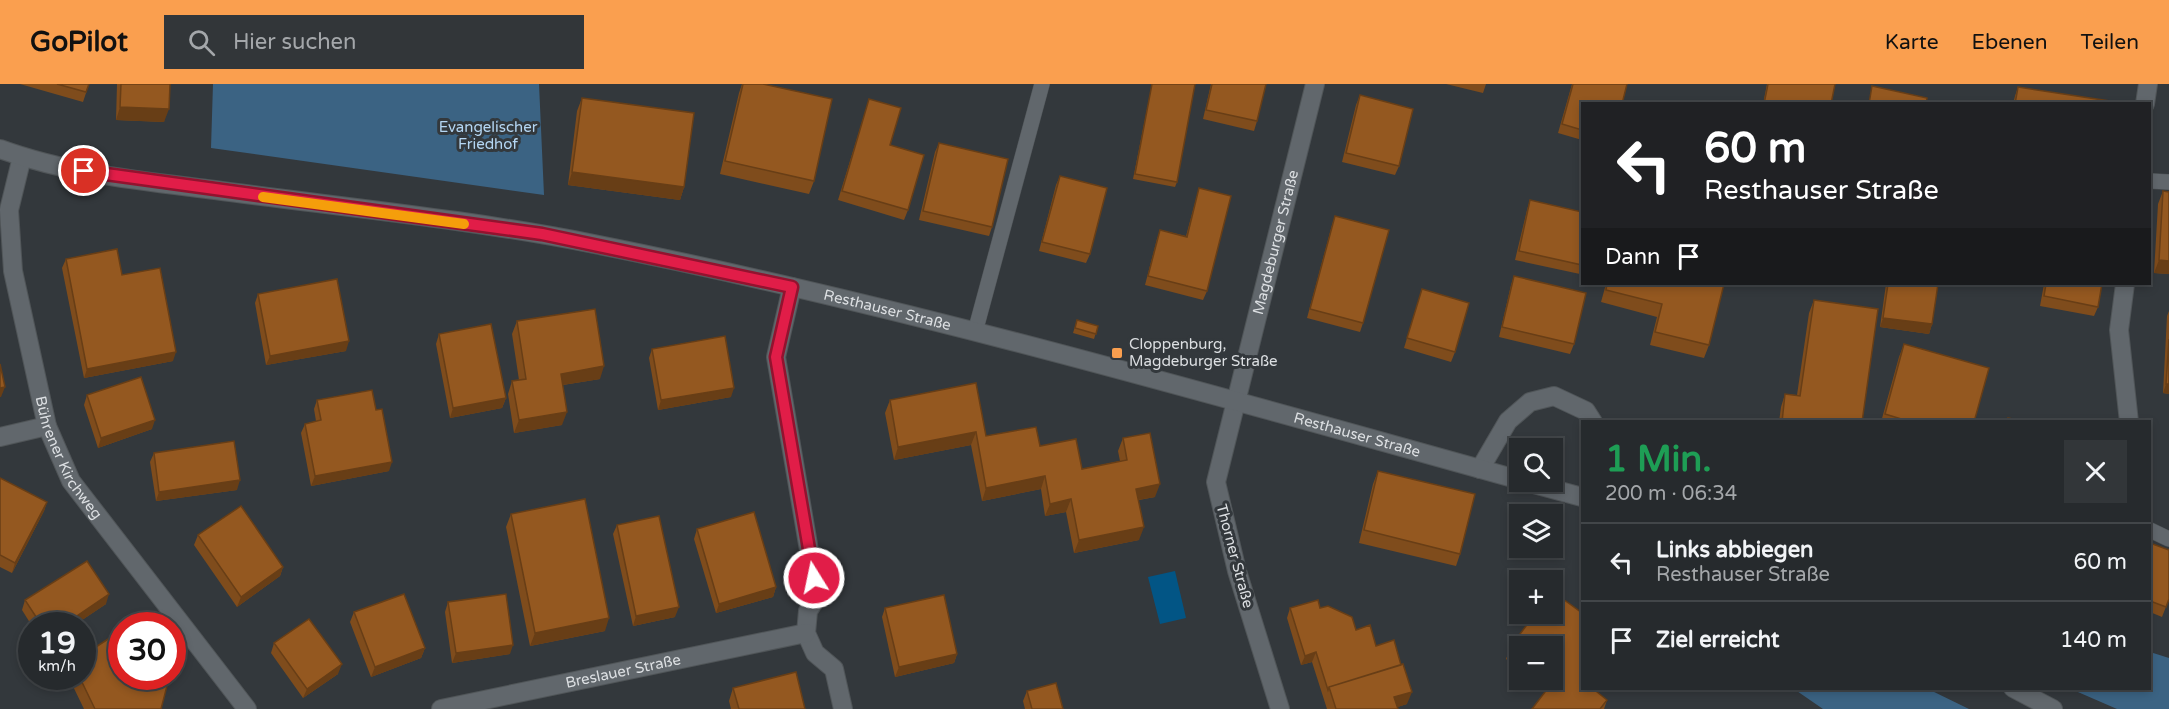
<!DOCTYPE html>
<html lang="de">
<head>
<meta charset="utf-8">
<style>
	body { margin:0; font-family:"Varela Round",sans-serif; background:#323639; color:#f1f3f6; height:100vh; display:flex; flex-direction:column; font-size:22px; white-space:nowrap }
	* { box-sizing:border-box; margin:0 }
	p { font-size:20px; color:#a4a7aa }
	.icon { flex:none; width:33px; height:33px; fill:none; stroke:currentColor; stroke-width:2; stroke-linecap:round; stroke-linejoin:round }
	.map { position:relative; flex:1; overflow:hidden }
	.sheet { position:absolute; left:1581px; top:336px; width:570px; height:270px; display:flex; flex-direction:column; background:#262a2d; border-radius:0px; box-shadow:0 3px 9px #0003,0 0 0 2px #424649 }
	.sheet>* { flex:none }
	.guide { position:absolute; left:1581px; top:18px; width:570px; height:183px; border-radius:0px; box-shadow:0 3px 9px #0003,0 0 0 2px #424649; background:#202124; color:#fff; overflow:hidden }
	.controls { position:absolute; left:1509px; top:354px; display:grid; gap:12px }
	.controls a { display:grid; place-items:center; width:54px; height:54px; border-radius:0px; background:#262a2d; box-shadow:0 3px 9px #0003,0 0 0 2px #424649; font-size:30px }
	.speed { position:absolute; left:18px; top:528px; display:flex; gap:12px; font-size:30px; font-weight:700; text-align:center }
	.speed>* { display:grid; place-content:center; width:78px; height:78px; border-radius:50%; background:#262a2d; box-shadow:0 3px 9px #0003,0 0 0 2px #424649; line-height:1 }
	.speed small { font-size:15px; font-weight:400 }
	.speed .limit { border:9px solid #d22; background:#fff; color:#111 }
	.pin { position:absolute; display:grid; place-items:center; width:51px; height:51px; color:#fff; margin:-26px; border:3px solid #fff; border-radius:50%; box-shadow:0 2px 6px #0007 }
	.me { position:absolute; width:66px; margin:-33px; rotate:350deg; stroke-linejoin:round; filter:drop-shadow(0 0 4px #0008) }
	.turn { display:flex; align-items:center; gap:21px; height:126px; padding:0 24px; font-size:27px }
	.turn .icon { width:78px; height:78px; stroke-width:2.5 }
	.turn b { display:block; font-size:42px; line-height:51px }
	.then { display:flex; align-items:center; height:57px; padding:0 24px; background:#0003; gap:12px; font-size:22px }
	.round { display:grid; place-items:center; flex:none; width:63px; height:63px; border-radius:0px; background:#323639 }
	.headline { display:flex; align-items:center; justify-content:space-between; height:102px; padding:0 24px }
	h1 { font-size:36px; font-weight:800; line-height:45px; color:#1e9e55 }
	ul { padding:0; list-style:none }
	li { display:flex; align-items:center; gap:18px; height:78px; padding:0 24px; border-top:2px solid #424649 }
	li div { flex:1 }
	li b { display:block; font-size:22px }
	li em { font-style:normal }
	header { display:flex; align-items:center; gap:36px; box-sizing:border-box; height:84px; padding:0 30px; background:#fa9f4f; color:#111 }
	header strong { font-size:28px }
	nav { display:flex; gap:33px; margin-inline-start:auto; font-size:21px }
	.search { width:420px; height:54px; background:#323639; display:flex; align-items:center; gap:15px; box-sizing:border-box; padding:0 21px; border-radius:0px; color:#a4a7aa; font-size:22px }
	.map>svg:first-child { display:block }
	.green { fill:#3b6383 }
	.water { fill:#025585 }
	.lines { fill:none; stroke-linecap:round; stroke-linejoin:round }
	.lane-casing { stroke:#505558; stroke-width:16 }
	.street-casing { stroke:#505558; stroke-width:20 }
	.secondary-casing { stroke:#505558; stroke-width:20 }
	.lane { stroke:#61676c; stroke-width:15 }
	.street { stroke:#61676c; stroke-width:18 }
	.secondary { stroke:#61676c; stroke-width:18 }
	.wall { fill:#7f4c1c }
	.shaded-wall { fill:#683e16 }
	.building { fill:#945820; stroke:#683e16; stroke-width:1.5 }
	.route-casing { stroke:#92132f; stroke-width:15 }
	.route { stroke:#e11d48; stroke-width:10 }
	.slow { stroke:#f59e0b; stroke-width:10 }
	.poi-dot { fill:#fa9f4f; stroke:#33383c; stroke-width:2 }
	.labels { text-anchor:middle; stroke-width:6; stroke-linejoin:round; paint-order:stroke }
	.park-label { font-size:15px; fill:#b4d6f3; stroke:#33383c }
	.street-label { font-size:15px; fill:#dcdfe2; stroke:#33383c }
	.poi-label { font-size:15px; fill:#dcdfe2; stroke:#33383c; text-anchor:start }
</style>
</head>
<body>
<header>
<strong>GoPilot</strong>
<div class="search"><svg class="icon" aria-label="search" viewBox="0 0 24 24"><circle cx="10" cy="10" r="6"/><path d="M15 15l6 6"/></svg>Hier suchen</div>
<nav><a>Karte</a><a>Ebenen</a><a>Teilen</a></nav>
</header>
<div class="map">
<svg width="2169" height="625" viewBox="0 0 2169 625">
	<rect width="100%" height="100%" fill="#33383c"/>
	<path class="green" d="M213 0H539L544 111 211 64Z
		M2150 568 2169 574V625H2117L2071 605 2150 604Z
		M1794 605H1928L1969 625H1823Z"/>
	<path class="water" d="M1175 487 1186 534 1160 540 1148 493Z"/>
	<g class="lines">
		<defs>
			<path id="lane" d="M2150 97 2169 98
				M975 248 1042 0
				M2150 446 2169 455"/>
			<g id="street">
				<path d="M2145 20 2148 0"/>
				<path id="s1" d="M22 73 9 126 13 187 47 342 71 397 247 625"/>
				<path d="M2125 200 2119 246 2129 338"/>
				<path d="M792 203 776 273 817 513 808 527 806 549 815 569 834 585 843 625"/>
				<path d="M0 353 47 342"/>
				<path d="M1480 385 1508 337 1530 318 1554 312 1586 327 1593 338"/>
				<path id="s2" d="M441 625 806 549"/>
				<path id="s3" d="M1280 625 1237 487 1216 398 1315 0"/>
			</g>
			<g id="secondary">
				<path id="s4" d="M0 65C68 90 143 97 215 106 341 123 469 135 594 160 906 222 1213 311 1520 396"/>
				<path d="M1526 398 1582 413"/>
				<path d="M2013 604 2053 625"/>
			</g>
		</defs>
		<use href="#lane" class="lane-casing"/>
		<use href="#street" class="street-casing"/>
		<use href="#secondary" class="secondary-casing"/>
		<use href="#lane" class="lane"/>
		<use href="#street" class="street"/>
		<use href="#secondary" class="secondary"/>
	</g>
	<path class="wall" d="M20 0H89L83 18Z
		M117 0H170L164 38 116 36Z
		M742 0H763L814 97 809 110 720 90 739 9Z
		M1152 0H1195L1177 98 1175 103 1133 95Z
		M1211 0H1266L1257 37 1254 47 1203 35Z
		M1446 0H1486L1483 9Z
		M1572 0H1626L1582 20V56L1558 49Z
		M1767 0H1835L1831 20H1763Z
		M2018 3 2116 20H2013L2015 12Z
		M1360 11 1399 82 1395 91 1342 78 1356 21Z
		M582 14 684 103 680 116 568 101 577 27Z
		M869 15 890 61 908 126 904 136 838 116Z
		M939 59 992 143 989 152 919 136 935 68Z
		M1060 92 1090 170 1086 179 1039 167 1056 101Z
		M1199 104 1207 207 1203 216 1145 201 1157 155 1160 146 1186 152Z
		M2163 107 2169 190 2154 189 2158 120Z
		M1530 116 1582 128V182L1580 190 1515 176 1527 126Z
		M1335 132 1363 239 1360 248 1307 234 1332 141Z
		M66 175 122 191 173 277 84 294 62 184Z
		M1514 192 1574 260 1570 270 1499 253 1511 201Z
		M1606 200H1724L1709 261 1704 274 1650 261 1657 233 1601 218Z
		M1886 200H1938L1932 240 1929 250 1880 243Z
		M2044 200H2102L2098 223 2094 232 2040 222Z
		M1422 205 1455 268 1451 278 1404 264Z
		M258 210 346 267 266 281 255 219Z
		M1814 216 1862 338H1779L1781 323 1785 310 1797 311 1809 229Z
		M2169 227V310L2163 309 2167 232Z
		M1077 236 1098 242 1094 255 1073 249Z
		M517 237 600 295 563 301 562 341 514 349 508 310 512 297 519 296 512 250Z
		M439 250 506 314 502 324 450 334 436 260Z
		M1904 260 1974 338H1881L1899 273Z
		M652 265 731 313 658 326 649 274Z
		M87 311 152 345 98 364 84 321Z
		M317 316 376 326 389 387 311 402 301 349 305 340 316 337 314 325Z
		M890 316 986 352 1040 362 1082 385 1120 377 1118 367 1123 354 1155 413 1139 416V456L1074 469 1066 428 1045 432 1041 405 982 417 971 361 894 376 885 329Z
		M154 369 237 406 156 417 150 378Z
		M1378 387 1460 470 1456 482 1359 459 1373 400Z
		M0 394 47 418 44 427 12 489 0 483Z
		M511 430 605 547 530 562 506 443Z
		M617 441 675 533 633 542 613 450Z
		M697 445 776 503 773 513 716 529 694 455Z
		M198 451 283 483 280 492 237 523 194 461Z
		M2150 459 2169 515 2162 533 2150 528Z
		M1552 507 1582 529V604H1592L1607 616 1604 625H1532L1547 605 1534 596H1552V562H1520V585L1506 575 1511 562 1535 530H1552Z
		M25 516 106 520 73 542H32L22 526Z
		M448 518 510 570 452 579 445 528Z
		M885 524 957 570 954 579 895 593 882 533Z
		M1290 524H1320L1356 546 1376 562 1407 620 1397 623 1398 625H1327L1312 578 1301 581 1287 534Z
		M354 528 425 564 421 574 371 593 350 538Z
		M274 559 338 590 303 614 271 569Z
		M68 592H82L161 625H84Z
		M733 604 805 625H731L729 617Z
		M1027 607 1063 625H1025L1023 617Z"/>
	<path class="shaded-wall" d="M120 23 169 25 164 38 116 36Z
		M572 88 684 103 680 116 568 101Z
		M2159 176 2169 177V190L2154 189Z
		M1883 234 1932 240 1929 250 1880 243Z
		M349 257 346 267 266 281 270 272Z
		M176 268 173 277 84 294 87 285Z
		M604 282 600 295 556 302 561 290Z
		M2166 300H2169V310L2163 309Z
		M5 303 1 313H0V304Z
		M734 304 731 313 658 326 661 316Z
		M506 314 502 324 450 334 453 324Z
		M567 328 562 341 514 349 519 336Z
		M155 336 152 345 98 364 101 354Z
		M976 348 971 361 894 376 898 363Z
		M392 378 389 387 311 402 315 392Z
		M1045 392 1041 405 982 417 986 404Z
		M240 396 237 406 156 417 159 408Z
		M1160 400 1155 413 1132 417 1136 405Z
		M1071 415 1066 428 1045 432 1050 420Z
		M47 418 44 427 12 489 15 479Z
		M1144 443 1139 456 1074 469 1079 456Z
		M283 483 280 492 237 523 241 513Z
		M776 503 773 513 716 529 719 520Z
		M109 510 106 520 73 542H62Z
		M679 523 675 533 633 542 636 532Z
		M609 534 605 547 530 562 535 549Z
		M513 561 510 570 452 579 456 569Z
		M425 564 421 574 371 593 375 583Z
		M1316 568 1312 578 1301 581 1305 572Z
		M957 570 954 579 895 593 899 583Z
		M342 580 338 590 303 614 307 605Z
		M1412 608 1407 620 1392 625 1394 613Z"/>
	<path class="building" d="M57 0H89L86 8Z
		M121 0H170L169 25 120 23Z
		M743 0H763L832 15 814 97 725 77Z
		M1152 0H1195L1177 98 1135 90Z
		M1212 0H1266L1257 37 1206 26Z
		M1573 0H1627L1622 20H1582V46L1562 40Z
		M1768 0H1835L1831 20H1764Z
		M1872 2 1927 14 1926 20H1869Z
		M2018 3 2116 18V20H2015Z
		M1360 11 1413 25 1399 82 1346 69Z
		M582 14 694 29 684 103 572 88Z
		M869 15 901 24 890 61 924 71 908 126 842 107Z
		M939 59 1008 75 992 143 923 127Z
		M1060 92 1107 104 1090 170 1042 158Z
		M1199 104 1231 112 1207 207 1148 192 1160 146 1187 153Z
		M2163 107 2169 108V177L2159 176Z
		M1530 116 1582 128V181L1519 167Z
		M1335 132 1389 146 1363 239 1310 225Z
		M117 165 122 191 160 184 176 268 87 285 66 175Z
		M1514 192 1586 209 1574 260 1502 243Z
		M337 195 349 257 270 272 258 210Z
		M1607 200H1724L1709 261 1655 248 1662 220 1606 206Z
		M1888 200H1938L1932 240 1883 234Z
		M2046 200H2102L2098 223 2044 212Z
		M1422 205 1469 219 1455 268 1407 254Z
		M1814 216 1878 225 1862 338H1782L1785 310 1800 312Z
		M595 225 604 282 561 290 567 328 519 336 512 297 526 295 517 237Z
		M1077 236 1098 242 1096 250 1075 244Z
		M491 240 506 314 453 324 439 250Z
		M725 252 734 304 661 316 652 265Z
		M2169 255V300H2166Z
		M1904 260 1989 284 1974 338H1911L1885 330Z
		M0 280 5 303 0 304Z
		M141 293 155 336 101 354 87 311Z
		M976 299 986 352 1036 343 1040 362 1076 355 1082 385 1127 376 1123 354 1150 349 1160 400 1136 405 1144 443 1079 456 1071 415 1050 420 1045 392 986 404 976 348 898 363 890 316Z
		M372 306 376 326 382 325 392 378 315 392 305 340 321 336 317 316Z
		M2008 334 2027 338H2007Z
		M234 357 240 396 159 408 154 369Z
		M1378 387 1475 410 1460 470 1364 446Z
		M0 394 47 418 15 479 0 471Z
		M585 415 609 534 535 549 511 430Z
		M241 422 283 483 241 513 198 451Z
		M754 428 776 503 719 520 697 445Z
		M659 432 679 523 636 532 617 441Z
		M2150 459 2169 466V515L2166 523 2150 517Z
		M87 477 109 510 62 542H42L25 516Z
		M1552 507 1582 529V604H1592L1607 616 1600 625H1532L1555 595 1552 593V562H1520V568L1511 562 1535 530H1552Z
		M404 510 425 564 375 583 354 528Z
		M506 510 513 561 456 569 448 518Z
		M944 511 957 570 899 583 885 524Z
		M1318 516 1320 524 1328 522 1352 533 1356 546 1370 541 1376 562 1394 556 1401 581 1329 603 1328 606 1316 568 1305 572 1290 524Z
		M309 535 342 580 307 605 274 559Z
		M122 546V592H163L168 598 161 625H95L79 592H82V572Z
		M1403 580 1412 608 1394 613 1398 625H1336L1329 603Z
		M796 588 805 625H739L733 604Z
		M1056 599 1063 625H1032L1027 607Z"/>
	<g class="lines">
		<defs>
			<path id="route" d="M84 87 542 150 792 203 776 273 814 494"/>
		</defs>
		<use href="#route" class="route-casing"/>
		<use href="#route" class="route"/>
		<path class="slow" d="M263 113 464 140"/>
	</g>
	<rect class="poi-dot" x="1111" y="263" width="12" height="12" rx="3"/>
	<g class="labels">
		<g class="park-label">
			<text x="488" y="48">Evangelischer<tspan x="488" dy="17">Friedhof</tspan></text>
		</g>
		<g class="street-label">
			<text dy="5" stroke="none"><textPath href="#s3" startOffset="483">Magdeburger Straße</textPath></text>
			<text dy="5" stroke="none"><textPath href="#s4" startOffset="903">Resthauser Straße</textPath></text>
			<text dy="5" stroke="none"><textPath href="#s4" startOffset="1389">Resthauser Straße</textPath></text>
			<text dy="5" stroke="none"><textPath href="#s1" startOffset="312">Bührener Kirchweg</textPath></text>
			<text transform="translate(1235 472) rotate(75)" y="5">Thorner Straße</text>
			<text dy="5" stroke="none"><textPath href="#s2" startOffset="186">Breslauer Straße</textPath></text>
		</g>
		<g class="poi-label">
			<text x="1129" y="265">Cloppenburg,<tspan x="1129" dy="17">Magdeburger Straße</tspan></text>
		</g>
	</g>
</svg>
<div class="controls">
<a><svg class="icon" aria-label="search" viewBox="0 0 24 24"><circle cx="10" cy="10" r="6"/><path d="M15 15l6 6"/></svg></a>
<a><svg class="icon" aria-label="layers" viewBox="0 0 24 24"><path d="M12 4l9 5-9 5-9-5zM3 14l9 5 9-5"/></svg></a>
<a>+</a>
<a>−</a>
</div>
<div class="speed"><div>19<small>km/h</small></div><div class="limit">30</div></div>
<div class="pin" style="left:84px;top:87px;background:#d93025"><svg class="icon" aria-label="arrive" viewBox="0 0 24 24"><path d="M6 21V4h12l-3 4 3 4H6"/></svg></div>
<svg class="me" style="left:814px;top:494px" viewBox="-20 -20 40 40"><circle r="17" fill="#e11d48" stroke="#fff" stroke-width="3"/><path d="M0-11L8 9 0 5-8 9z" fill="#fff"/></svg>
<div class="guide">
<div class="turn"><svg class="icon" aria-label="left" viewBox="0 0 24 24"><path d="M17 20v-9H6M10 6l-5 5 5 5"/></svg><div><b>60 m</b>Resthauser Straße</div></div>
<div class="then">Dann<svg class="icon" aria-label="arrive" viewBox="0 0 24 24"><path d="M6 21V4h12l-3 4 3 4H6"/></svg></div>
</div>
<section class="sheet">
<div class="headline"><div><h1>1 Min.</h1><p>200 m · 06:34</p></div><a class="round"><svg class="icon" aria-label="close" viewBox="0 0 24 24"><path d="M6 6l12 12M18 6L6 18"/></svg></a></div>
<ul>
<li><svg class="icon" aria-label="left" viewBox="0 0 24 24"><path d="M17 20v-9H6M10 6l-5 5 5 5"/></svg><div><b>Links abbiegen</b><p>Resthauser Straße</p></div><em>60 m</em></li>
<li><svg class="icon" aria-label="arrive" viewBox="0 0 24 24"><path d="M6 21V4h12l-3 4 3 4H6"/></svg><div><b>Ziel erreicht</b></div><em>140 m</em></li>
</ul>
</section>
</div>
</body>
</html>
